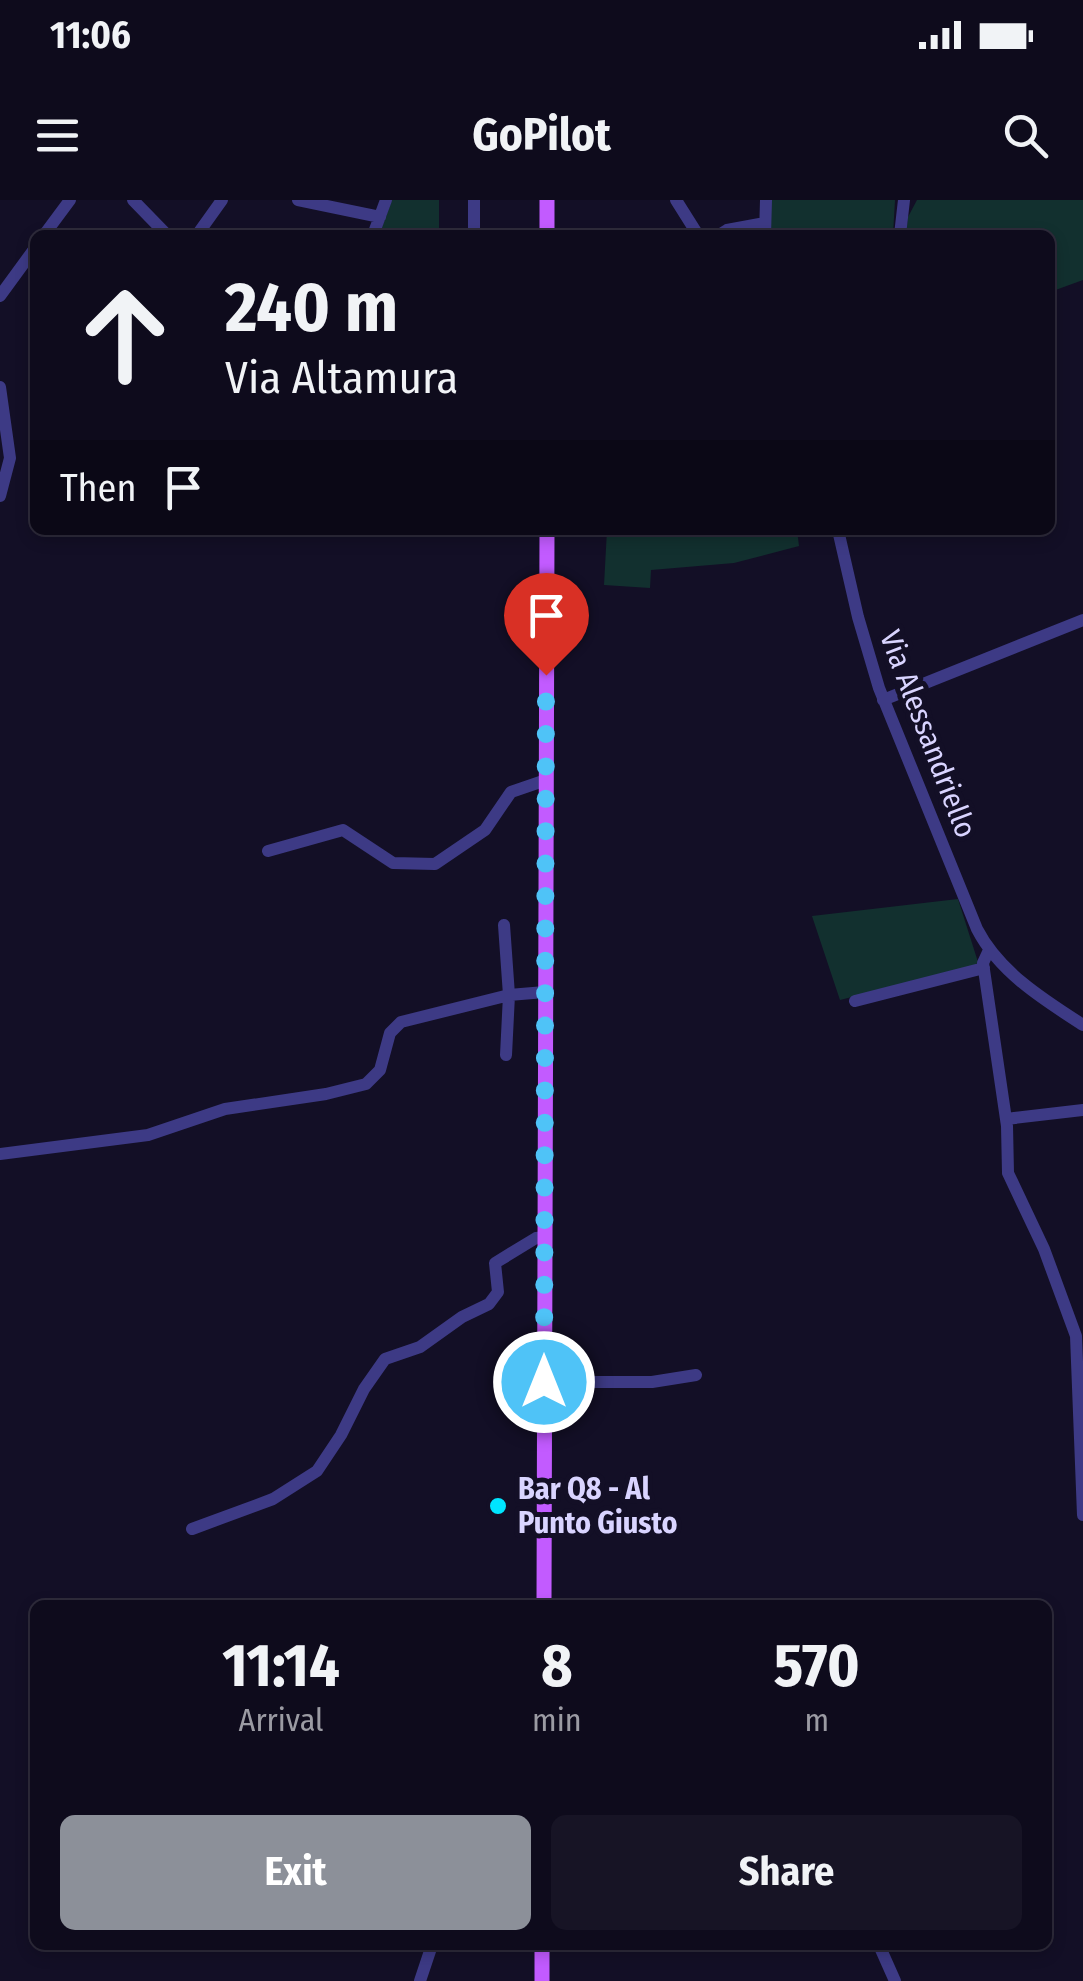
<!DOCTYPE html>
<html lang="en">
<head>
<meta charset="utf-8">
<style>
	body { margin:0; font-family:"Fira Sans Condensed",sans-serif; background:#171425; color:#f1f3f6; height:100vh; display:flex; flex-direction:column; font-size:38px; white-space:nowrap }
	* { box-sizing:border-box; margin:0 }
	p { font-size:32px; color:#9b9ba3 }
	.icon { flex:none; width:55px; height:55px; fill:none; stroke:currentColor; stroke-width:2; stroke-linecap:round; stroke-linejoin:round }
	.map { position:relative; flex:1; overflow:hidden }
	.side { position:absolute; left:30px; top:1400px; width:1022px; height:350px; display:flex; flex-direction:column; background:#0e0b1c; border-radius:15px; box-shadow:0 5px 15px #0003,0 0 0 2px #2e2b3b }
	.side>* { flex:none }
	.hud { position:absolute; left:30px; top:30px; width:1025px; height:305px; border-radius:15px; box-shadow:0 5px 15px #0003,0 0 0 2px #2e2b3b; background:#0e0b1c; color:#f1f3f6; overflow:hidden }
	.pin { position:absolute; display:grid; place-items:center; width:85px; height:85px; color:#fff; margin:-102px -42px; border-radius:50% 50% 50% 0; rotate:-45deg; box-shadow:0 0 10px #0007 }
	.pin .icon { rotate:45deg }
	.me { position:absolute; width:110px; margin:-55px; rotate:0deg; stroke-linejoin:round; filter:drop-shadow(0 0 8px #0008) }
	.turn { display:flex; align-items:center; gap:35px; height:210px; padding:0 30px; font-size:45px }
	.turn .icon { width:130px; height:130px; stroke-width:2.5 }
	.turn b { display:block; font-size:70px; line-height:85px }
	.then { display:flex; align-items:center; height:95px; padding:0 30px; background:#0003; gap:20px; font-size:38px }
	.eta { display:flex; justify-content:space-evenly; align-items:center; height:170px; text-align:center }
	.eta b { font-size:60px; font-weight:700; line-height:70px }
	.cta { display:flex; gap:20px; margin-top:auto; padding:20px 30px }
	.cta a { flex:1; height:115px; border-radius:15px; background:#8c9099; color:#fff; font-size:40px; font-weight:700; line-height:115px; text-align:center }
	.cta a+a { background:#171425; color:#f1f3f6 }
	.status { display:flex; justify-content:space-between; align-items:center; height:70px; padding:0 50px; background:#0e0b1c; direction:ltr }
	.status svg { height:28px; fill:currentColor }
	header { display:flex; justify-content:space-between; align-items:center; height:130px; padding:0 30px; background:#0e0b1c; font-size:45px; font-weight:700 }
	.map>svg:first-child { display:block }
	.green { fill:#12302f }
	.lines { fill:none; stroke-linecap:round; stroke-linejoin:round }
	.minor { stroke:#3d3a85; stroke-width:12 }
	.major { stroke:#c25bff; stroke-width:15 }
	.route { stroke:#4fc3f7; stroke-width:18; stroke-dasharray:0 32.4 }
	.poi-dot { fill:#00e5ff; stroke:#130f26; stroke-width:4 }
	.labels { text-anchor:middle; stroke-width:10; stroke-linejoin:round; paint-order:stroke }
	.street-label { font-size:30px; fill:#d9d4ff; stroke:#130f26 }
	.poi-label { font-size:30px; font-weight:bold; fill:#d9d4ff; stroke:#130f26; text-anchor:start }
</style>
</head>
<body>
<div class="status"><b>11:06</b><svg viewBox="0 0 49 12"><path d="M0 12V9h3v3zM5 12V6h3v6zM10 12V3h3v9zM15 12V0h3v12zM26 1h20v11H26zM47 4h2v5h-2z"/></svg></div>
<header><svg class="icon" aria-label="menu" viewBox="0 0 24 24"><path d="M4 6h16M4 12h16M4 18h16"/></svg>GoPilot<svg class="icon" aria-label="search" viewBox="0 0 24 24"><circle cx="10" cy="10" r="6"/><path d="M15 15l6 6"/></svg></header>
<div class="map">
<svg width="1083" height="1781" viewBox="0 0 1083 1781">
	<rect width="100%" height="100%" fill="#130f26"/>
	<path class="green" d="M392 0H439V35H379Z
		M770 0H895L893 35H770Z
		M917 0H1083V80L1050 92V35H906L908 17Z
		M607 330H797L799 346 734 363 651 370 650 388 604 385Z
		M958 699 978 762 974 766 840 800 812 716Z"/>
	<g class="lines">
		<path class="minor" d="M133 0 167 35
			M298 0 380 17
			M474 0V35
			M676 0 698 35
			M44 35 70 0
			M197 35 222 0
			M373 35 386 0
			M719 35 727 30 765 23
			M765 35 766 0
			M900 35 904 0
			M0 96 35 48
			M0 187 10 258 0 296
			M838 330 858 417 879 488 977 729C999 772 1044 800 1083 825
			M883 500 1083 420
			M268 651 343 630 393 663 435 664 485 630 511 592 546 580
			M504 725 509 795 506 855
			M989 750 983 763 1007 926 1008 973 1044 1049 1076 1136 1083 1315
			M855 801 984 768
			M1006 919 1083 910
			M0 954 148 935 225 909 326 894 366 884 380 870 390 833 401 822 509 795 545 792
			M544 1182H652L696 1175
			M192 1329 273 1299 317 1271 341 1235 364 1189 385 1159 420 1147 462 1117 489 1104 498 1092 495 1063 536 1038 545 1037
			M879 1745 895 1781
			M420 1781 432 1745"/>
		<path class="major" d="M547 35V0
			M544 1405 547 330
			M542 1781V1745"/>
	</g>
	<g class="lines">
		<path class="route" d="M544 1182 546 475"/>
	</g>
	<circle class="poi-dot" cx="498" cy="1306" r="10"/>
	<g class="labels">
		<g class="street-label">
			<text transform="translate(928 534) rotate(69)" y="10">Via Alessandriello</text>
		</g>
		<g class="poi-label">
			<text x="518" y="1299">Bar Q8 - Al<tspan x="518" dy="34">Punto Giusto</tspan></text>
		</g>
	</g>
</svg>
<div class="pin" style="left:546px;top:475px;background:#d93025"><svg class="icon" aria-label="arrive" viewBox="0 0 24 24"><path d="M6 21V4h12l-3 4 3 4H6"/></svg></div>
<svg class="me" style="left:544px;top:1182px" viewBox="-20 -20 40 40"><circle r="17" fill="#4fc3f7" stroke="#fff" stroke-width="3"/><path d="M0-11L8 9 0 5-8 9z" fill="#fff"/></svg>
<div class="hud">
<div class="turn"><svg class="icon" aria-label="ahead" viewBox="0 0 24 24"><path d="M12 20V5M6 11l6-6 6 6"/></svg><div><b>240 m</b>Via Altamura</div></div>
<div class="then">Then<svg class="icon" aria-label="arrive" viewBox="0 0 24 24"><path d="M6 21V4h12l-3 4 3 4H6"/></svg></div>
</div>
<section class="side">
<div class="eta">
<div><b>11:14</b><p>Arrival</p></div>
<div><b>8</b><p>min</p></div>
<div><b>570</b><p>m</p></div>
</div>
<div class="cta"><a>Exit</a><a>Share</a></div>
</section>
</div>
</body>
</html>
